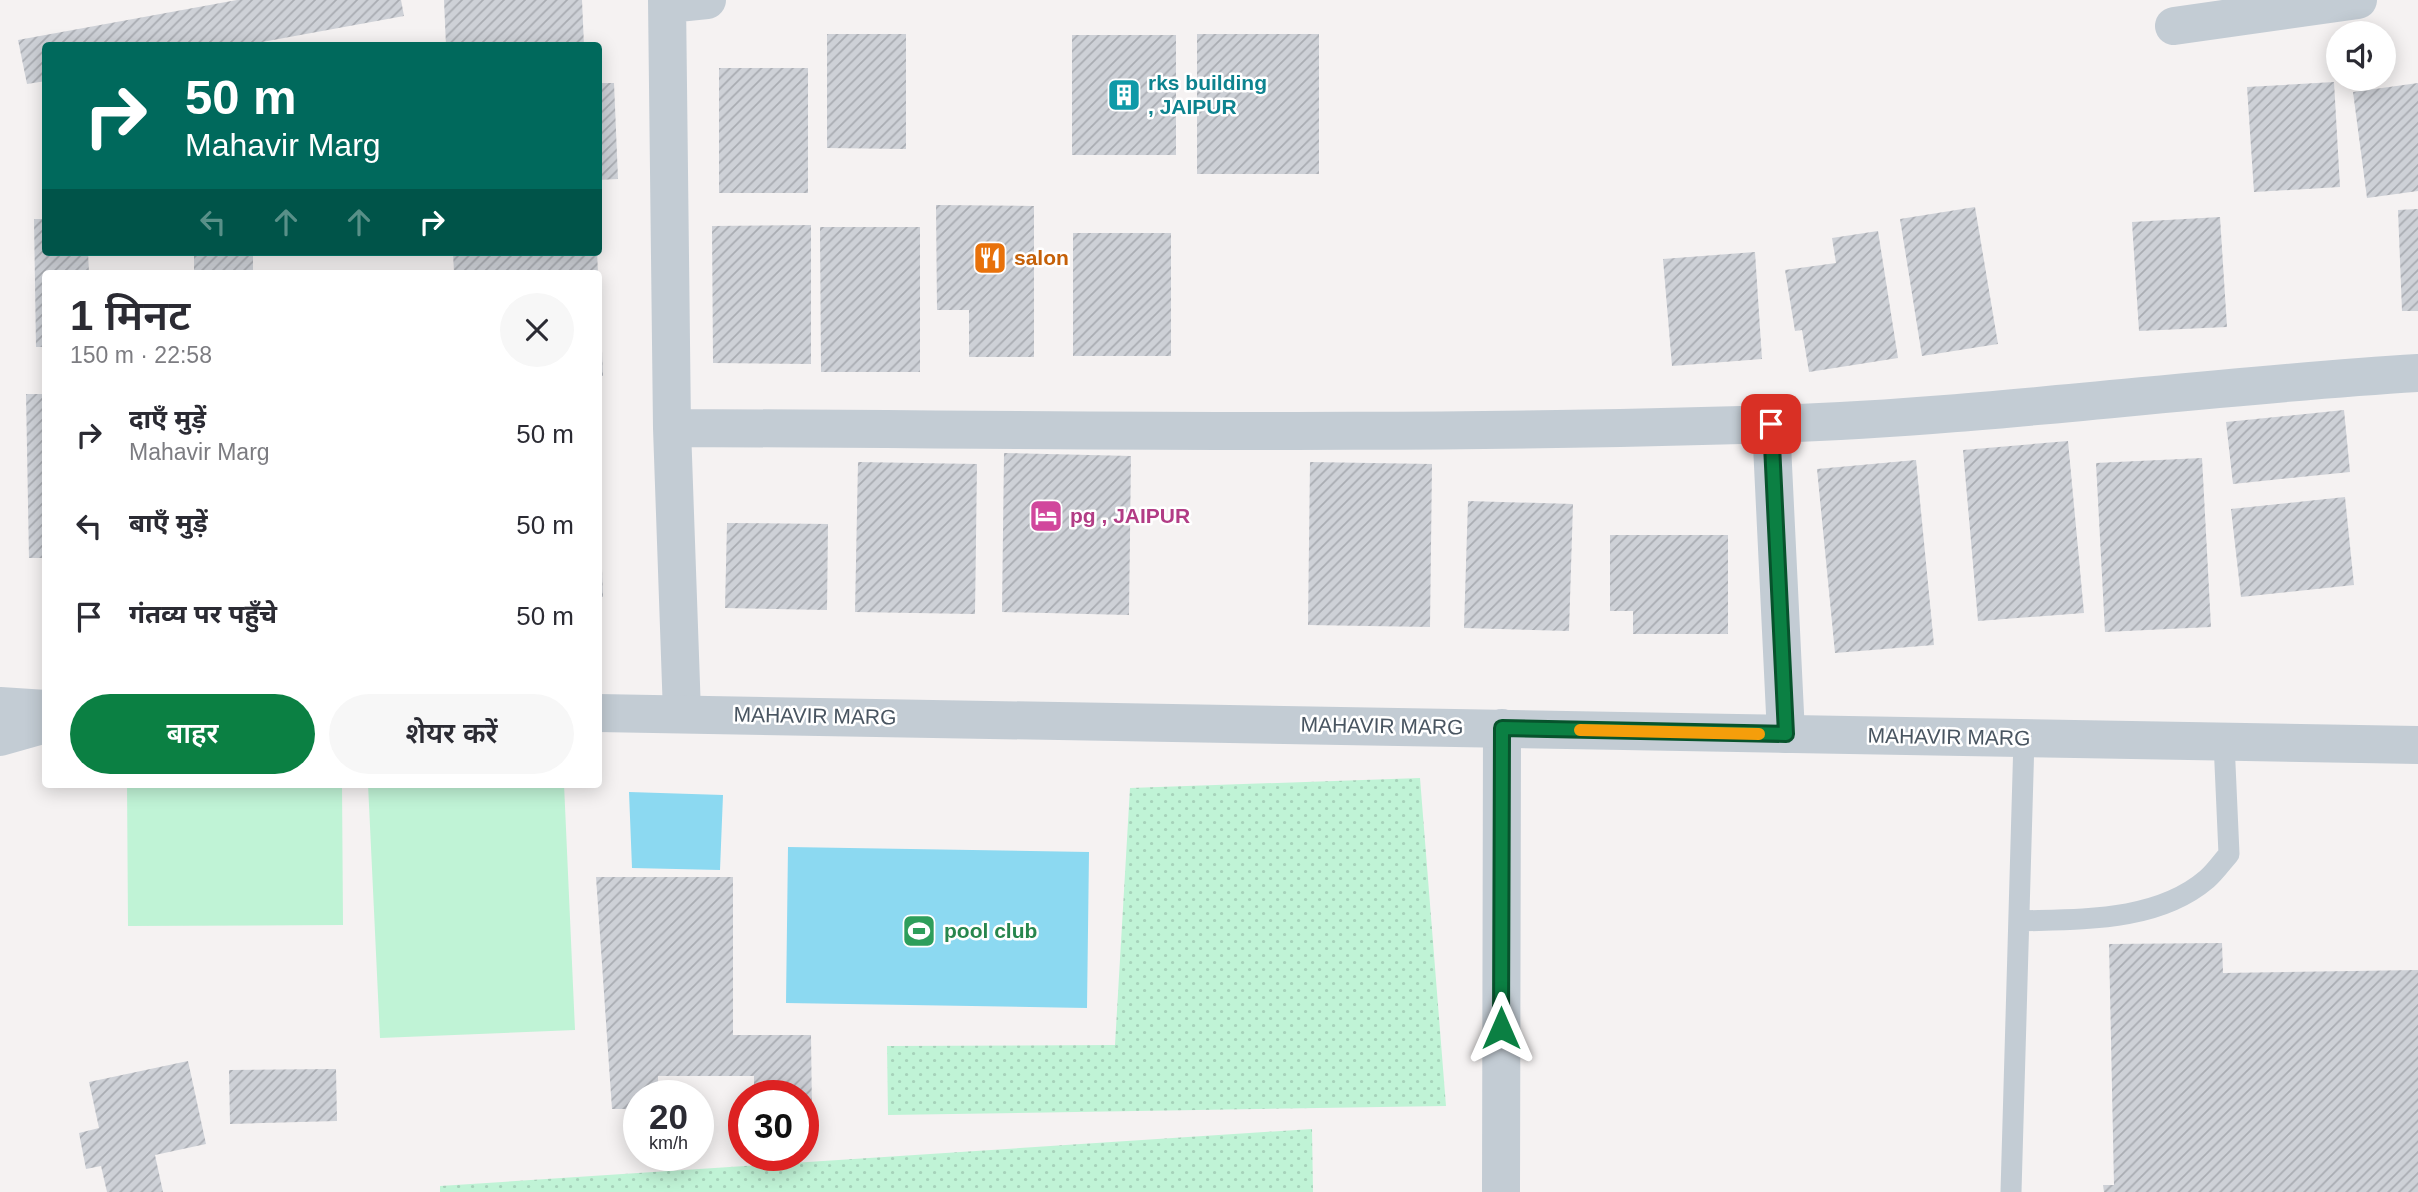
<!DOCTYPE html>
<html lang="hi">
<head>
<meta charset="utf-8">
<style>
	body { margin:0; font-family:Helvetica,"Noto Sans Devanagari",sans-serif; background:#f7f7f7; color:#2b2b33; height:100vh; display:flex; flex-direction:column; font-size:26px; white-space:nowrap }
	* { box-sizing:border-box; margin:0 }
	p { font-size:23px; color:#7c7c81 }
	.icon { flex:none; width:38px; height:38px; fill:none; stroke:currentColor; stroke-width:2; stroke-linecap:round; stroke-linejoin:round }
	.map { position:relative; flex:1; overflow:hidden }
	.details { position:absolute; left:42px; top:270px; width:560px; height:518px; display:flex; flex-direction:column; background:#fff; border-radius:7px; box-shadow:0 4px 18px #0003 }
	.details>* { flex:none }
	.guide { position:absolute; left:42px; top:42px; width:560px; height:214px; border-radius:7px; box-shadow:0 4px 18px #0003; background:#00695c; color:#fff; overflow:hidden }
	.buttons { position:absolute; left:2326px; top:21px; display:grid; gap:14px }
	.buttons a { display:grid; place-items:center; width:70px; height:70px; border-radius:50%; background:#fff; box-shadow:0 4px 18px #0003; font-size:35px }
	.speed { position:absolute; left:623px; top:1080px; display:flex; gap:14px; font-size:35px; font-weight:700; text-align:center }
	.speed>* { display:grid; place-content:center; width:91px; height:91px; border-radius:50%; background:#fff; box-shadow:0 4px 18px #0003; line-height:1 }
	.speed small { font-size:18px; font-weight:400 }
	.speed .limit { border:10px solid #d22; background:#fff; color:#111 }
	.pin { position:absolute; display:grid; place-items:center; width:60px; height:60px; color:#fff; margin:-30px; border-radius:14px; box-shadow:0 4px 10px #0006 }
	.me { position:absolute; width:77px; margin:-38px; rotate:0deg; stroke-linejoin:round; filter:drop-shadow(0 0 5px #0008) }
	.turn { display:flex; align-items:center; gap:24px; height:147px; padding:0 28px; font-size:32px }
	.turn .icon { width:91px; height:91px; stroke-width:2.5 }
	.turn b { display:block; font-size:49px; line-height:60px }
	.lanes { display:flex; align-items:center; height:66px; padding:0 28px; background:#0003; justify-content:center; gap:35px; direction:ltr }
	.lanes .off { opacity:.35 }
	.round { display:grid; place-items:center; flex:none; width:74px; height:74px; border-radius:37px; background:#f7f7f7 }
	.overview { display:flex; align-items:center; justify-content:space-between; height:119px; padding:0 28px }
	h1 { font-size:42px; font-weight:600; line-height:52px }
	.primary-button { display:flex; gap:14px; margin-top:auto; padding:14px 28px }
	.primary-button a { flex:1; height:80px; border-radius:42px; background:#0b8043; color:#fff; font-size:28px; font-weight:600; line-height:80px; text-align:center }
	.primary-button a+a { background:#f7f7f7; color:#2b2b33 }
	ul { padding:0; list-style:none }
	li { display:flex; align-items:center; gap:21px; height:91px; padding:0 28px }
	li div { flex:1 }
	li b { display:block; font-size:26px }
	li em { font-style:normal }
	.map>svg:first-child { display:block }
	.grass { fill:url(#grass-dots) }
	.pitch { fill:#c0f3d6 }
	.water { fill:#8cd9f1 }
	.building { fill:url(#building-hatch) }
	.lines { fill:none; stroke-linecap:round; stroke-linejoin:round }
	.service { stroke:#c3ccd4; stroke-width:21 }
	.minor { stroke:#c3ccd4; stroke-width:38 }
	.tertiary { stroke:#c3ccd4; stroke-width:38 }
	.route-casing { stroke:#07532c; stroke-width:18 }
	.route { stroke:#0b8043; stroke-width:12 }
	.slow { stroke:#f59e0b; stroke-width:12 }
	.labels { text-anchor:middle; stroke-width:5; stroke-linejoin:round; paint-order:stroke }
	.culture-label { font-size:21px; font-weight:bold; fill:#0d838f; stroke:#fff; text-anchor:start }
	.food-label { font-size:21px; font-weight:bold; fill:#c56008; stroke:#fff; text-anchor:start }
	.hotel-label { font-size:21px; font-weight:bold; fill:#b23c85; stroke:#fff; text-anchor:start }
	.street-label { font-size:21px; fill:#495561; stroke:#fff }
	.leisure-label { font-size:21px; font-weight:bold; fill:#27864d; stroke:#fff; text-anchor:start }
</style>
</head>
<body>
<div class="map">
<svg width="2418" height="1192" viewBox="0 0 2418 1192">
	<defs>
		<pattern id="grass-dots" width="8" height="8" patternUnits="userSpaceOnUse" patternTransform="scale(1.75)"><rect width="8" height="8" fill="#c0f3d6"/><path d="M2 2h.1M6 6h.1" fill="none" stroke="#a6d2ba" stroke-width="1.8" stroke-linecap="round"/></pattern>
		<pattern id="building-hatch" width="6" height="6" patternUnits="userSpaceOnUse" patternTransform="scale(1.75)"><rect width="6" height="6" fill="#ced1d7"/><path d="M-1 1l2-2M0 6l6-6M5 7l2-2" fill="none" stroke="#a9acb2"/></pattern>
	</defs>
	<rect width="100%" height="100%" fill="#f5f2f2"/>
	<path class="grass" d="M1420 778 1446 1106 888 1115 887 1046 1115 1045 1130 788Z
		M1312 1129 1313 1192H440V1186Z"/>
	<path class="pitch" d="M127 784H342L343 925 128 926Z
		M368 784H564L575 1030 380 1038Z"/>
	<path class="water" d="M629 792 723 795 720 870 632 868Z
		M788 847 1089 852 1087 1008 786 1003Z"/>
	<path class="building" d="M237 0H401L404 16 240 46H46V81L27 84 18 40Z
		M444 0H582L584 46H446Z
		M827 34H906V149L827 148Z
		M1197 34H1319V174H1197Z
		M1072 35H1176V155H1072Z
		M719 68H808V193H719Z
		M2334 82 2340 187 2254 192 2247 87Z
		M598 83H614L618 179 598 180Z
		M2418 83V191L2367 198 2353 92Z
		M936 205 1034 206V357H969V310H937Z
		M1975 207 1998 344 1922 356 1900 219Z
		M2418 209V311H2402L2398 210Z
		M2220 217 2227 327 2139 331 2132 222Z
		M34 219H46V252H88L89 273H46V347H36Z
		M811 225V364L713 363 712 226Z
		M820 227H920V372H821Z
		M1878 231 1898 358 1809 372 1802 330 1795 331 1785 270 1836 263 1832 238Z
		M1073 233H1171V356H1073Z
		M194 252H253V273H194Z
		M453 252H597L598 273H454Z
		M1755 252 1762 359 1672 366 1663 259Z
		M598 326H601L603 376H598Z
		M26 394H46V558H29Z
		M2344 410 2350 472 2233 484 2226 422Z
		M2068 441 2084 613 1978 621 1963 450Z
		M1004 453 1131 456 1129 615 1002 612Z
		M2202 458 2211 627 2105 632 2096 463Z
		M1916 460 1934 645 1835 653 1817 469Z
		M858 462 977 464 975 614 855 612Z
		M1310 462 1432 464 1430 627 1308 625Z
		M2345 497 2354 585 2241 597 2231 509Z
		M1468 501 1573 504 1569 631 1464 628Z
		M727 523 828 524 827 610 725 608Z
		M1610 535H1728V634H1633V611H1610Z
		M598 540H601L603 597H598Z
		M596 877H733V1035H811L812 1115H803V1096H754V1076H658V1096H639V1109H612Z
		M2222 943 2223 973 2418 970V1192H2104L2103 1185H2114L2109 944Z
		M188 1061 206 1144 155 1155 163 1192H107L101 1166 86 1169 79 1133 99 1128 89 1082Z
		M336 1069 337 1121 230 1124 229 1070Z"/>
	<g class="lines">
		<path class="service" d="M2019 921C2081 919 2157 922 2207 879 2215 872 2222 862 2229 854L2224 742
			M2011 1192 2024 739"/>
		<path class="minor" d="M667 0 672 428
			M668 4 707 0
			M2174 26 2358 0
			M1771 424 1786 734
			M682 713 672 428C1038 429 1404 436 1770 424 1987 417 2202 386 2418 373
			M1501 1192 1502 728"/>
		<path class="tertiary" d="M0 706 46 709
			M598 713 2418 745
			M0 737 46 724"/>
	</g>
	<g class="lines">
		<defs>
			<path id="route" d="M1501 1028 1502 728 1786 734 1771 424"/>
		</defs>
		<use href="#route" class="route-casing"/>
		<use href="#route" class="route"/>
		<path class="slow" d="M1580 730 1759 734"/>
	</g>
	<defs>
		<symbol id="building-square" viewBox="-11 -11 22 22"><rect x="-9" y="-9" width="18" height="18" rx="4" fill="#0f9aa8" stroke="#fff"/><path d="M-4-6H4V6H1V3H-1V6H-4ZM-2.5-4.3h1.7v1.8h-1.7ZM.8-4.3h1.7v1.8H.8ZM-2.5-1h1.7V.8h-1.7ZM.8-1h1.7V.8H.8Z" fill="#fff"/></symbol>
		<symbol id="restaurant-square" viewBox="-11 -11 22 22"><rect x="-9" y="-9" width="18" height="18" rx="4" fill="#e8710a" stroke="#fff"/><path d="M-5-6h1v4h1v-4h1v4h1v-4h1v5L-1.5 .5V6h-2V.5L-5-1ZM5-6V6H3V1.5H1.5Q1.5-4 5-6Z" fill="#fff"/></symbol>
		<symbol id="hotel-square" viewBox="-11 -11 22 22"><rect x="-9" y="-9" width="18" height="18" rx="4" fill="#d1479c" stroke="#fff"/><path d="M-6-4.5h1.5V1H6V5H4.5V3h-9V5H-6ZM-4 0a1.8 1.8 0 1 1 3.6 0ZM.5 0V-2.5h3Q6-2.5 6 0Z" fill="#fff"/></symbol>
		<symbol id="stadium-square" viewBox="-11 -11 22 22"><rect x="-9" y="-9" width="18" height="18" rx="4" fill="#2e9e5b" stroke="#fff"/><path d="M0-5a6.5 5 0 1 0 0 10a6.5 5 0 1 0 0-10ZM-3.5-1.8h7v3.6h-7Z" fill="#fff"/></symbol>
	</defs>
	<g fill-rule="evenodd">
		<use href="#building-square" x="1105" y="76" width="38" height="38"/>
		<use href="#restaurant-square" x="971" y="239" width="38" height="38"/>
		<use href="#hotel-square" x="1027" y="497" width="38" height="38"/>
		<use href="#stadium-square" x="900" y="912" width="38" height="38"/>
	</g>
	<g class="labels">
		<g class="culture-label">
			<text x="1148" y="90">rks building<tspan x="1148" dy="24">, JAIPUR</tspan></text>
		</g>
		<g class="food-label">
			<text x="1014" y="265">salon</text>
		</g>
		<g class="hotel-label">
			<text x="1070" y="523">pg , JAIPUR</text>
		</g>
		<g class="street-label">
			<text transform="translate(815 716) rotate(1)" y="7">MAHAVIR MARG</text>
			<text transform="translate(1382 726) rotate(1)" y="7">MAHAVIR MARG</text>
			<text transform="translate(1949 737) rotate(1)" y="7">MAHAVIR MARG</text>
		</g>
		<g class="leisure-label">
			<text x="944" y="938">pool club</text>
		</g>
	</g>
</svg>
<div class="buttons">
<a><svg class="icon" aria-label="sound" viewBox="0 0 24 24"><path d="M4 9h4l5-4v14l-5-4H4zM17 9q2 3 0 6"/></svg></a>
</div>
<div class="speed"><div>20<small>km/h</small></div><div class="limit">30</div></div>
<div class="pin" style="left:1771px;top:424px;background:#d93025"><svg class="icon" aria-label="arrive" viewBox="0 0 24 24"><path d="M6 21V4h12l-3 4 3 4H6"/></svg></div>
<svg class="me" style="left:1501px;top:1028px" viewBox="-20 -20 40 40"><path d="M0-17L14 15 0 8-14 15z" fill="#0b8043" stroke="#fff" stroke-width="4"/></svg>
<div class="guide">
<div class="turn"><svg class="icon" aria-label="right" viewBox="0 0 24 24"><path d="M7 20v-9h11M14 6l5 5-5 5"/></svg><div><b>50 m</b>Mahavir Marg</div></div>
<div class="lanes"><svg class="icon off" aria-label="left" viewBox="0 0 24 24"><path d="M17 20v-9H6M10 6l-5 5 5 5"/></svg><svg class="icon off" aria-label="ahead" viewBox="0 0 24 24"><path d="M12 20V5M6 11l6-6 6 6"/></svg><svg class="icon off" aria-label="ahead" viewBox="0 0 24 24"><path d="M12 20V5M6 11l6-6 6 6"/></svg><svg class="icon" aria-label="right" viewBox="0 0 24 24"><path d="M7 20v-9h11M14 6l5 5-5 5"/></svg></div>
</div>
<section class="details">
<div class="overview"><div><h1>1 मिनट</h1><p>150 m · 22:58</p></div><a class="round"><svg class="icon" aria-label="close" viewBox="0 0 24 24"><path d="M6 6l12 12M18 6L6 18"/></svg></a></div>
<ul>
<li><svg class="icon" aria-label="right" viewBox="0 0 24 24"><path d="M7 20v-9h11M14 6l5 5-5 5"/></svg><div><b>दाएँ मुड़ें</b><p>Mahavir Marg</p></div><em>50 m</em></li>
<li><svg class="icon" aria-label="left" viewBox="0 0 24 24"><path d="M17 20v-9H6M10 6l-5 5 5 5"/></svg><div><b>बाएँ मुड़ें</b></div><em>50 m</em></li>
<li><svg class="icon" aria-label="arrive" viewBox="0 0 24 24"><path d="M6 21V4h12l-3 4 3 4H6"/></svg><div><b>गंतव्य पर पहुँचे</b></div><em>50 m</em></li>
</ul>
<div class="primary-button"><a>बाहर</a><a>शेयर करें</a></div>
</section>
</div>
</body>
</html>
